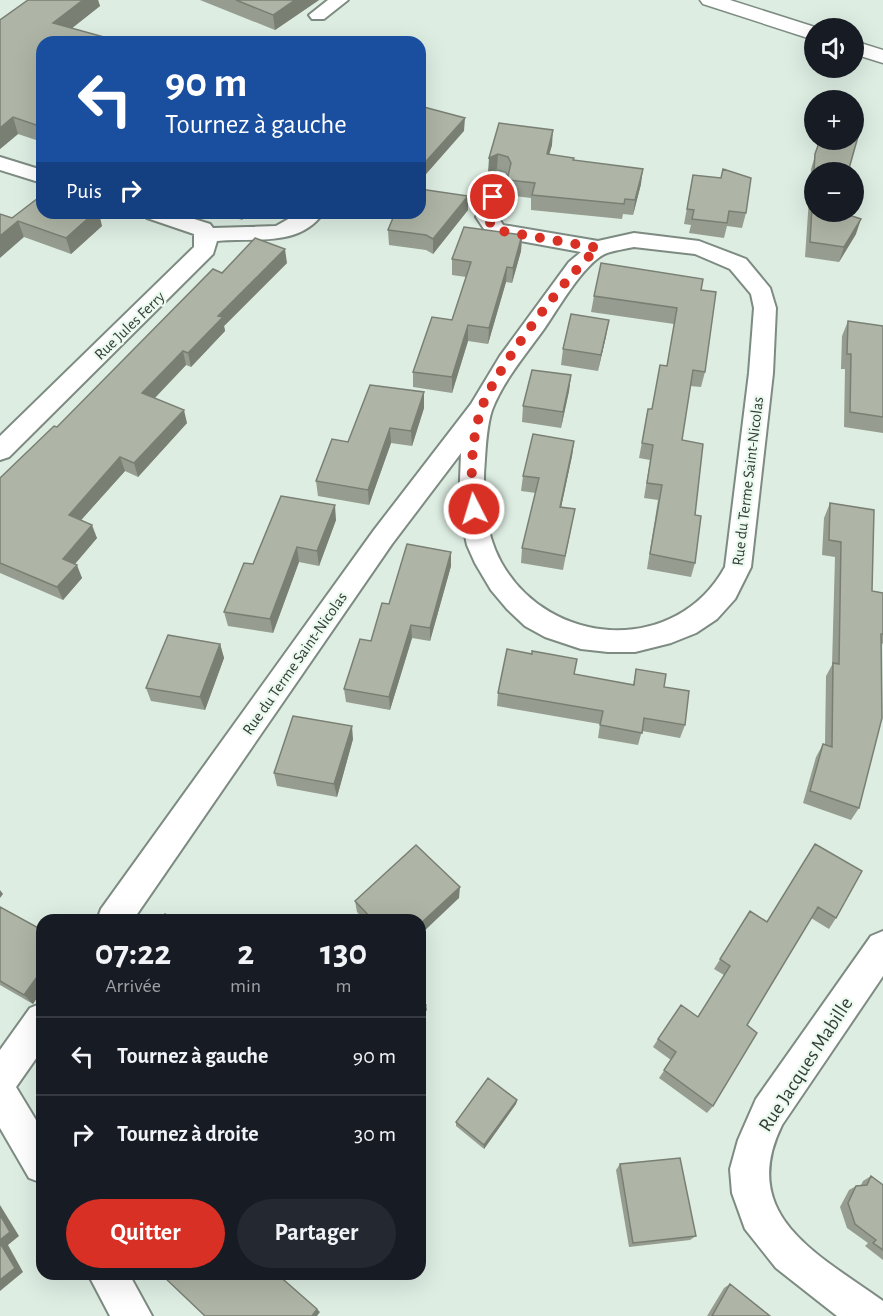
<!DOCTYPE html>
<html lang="fr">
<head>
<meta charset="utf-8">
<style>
	body { margin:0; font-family:"Alegreya Sans",sans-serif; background:#242831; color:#f1f3f6; height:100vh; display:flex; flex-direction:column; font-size:22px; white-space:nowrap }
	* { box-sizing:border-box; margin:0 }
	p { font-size:20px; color:#9ea1a6 }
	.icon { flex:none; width:33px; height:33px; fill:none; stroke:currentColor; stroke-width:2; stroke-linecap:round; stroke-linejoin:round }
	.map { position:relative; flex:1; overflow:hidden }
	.details { position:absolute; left:36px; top:914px; width:390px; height:366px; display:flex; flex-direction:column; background:#171b24; border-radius:18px; box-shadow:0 6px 24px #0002 }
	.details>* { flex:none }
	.top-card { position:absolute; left:36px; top:36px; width:390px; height:183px; border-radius:18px; box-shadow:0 6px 24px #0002; background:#1a4fa0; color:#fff; overflow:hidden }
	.buttons { position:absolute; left:804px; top:18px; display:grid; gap:12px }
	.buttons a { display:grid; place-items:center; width:60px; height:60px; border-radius:50%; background:#171b24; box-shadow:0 6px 24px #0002; font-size:30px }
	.pin { position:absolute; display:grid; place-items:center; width:51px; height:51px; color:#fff; margin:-26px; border:3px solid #fff; border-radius:50%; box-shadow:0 2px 6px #0007 }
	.me { position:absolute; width:66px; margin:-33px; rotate:355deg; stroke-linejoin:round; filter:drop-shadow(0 0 4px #0008) }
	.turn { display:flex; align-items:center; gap:21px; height:126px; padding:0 30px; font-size:27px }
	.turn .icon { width:78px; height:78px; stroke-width:2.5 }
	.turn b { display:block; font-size:42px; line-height:51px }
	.then { display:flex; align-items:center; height:57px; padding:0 30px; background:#0003; gap:12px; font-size:22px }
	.eta { display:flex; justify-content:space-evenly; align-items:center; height:102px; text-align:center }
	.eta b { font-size:36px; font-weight:700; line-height:42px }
	.button { display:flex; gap:12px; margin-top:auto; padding:12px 30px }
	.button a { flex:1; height:69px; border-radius:36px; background:#d93025; color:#fff; font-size:24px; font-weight:700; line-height:69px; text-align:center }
	.button a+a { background:#242831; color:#f1f3f6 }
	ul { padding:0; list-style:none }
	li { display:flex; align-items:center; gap:18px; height:78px; padding:0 30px; border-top:2px solid #363941 }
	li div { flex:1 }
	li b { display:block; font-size:22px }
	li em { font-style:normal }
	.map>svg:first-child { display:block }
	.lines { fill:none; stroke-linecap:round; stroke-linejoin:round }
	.street-casing { stroke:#7d8b82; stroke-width:4 }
	.secondary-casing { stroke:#7d8b82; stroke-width:3 }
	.street { fill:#fff; fill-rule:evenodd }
	.secondary { fill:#fff; fill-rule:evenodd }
	.wall { fill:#969c8f }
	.shaded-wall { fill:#7a7f74 }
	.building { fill:#aeb5a6; stroke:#7a7f74; stroke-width:1.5 }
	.route { stroke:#d93025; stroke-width:10; stroke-dasharray:0 18 }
	.labels { text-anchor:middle; stroke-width:4.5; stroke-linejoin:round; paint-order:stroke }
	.street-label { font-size:16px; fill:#353c37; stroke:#eafaef }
	.near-street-label { font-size:20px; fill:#353c37; stroke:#eafaef }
</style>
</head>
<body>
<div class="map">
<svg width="883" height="1316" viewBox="0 0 883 1316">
	<rect width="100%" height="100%" fill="#ddede2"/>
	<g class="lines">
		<defs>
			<path id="street" d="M328 0H348L324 19H312L309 15Z
				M0 157 42 170V183L0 170Z
				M498 171 505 173 508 177 498 217 503 225 598 241 634 233 699 241 746 259 770 288 776 308 773 373 751 567 735 599 717 619 696 633 671 643 635 652H608L581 649 545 637 525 626 507 609 491 590 475 563 467 545 459 507 461 453 392 544 133 920H97L101 909 374 530 471 404 500 356 569 262 581 252 488 235 476 217 488 177 491 173ZM634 247 695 254 730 269 751 294 754 308 749 373 725 567C676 656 549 648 501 562 484 531 482 493 485 459 486 444 487 425 492 410 503 381 526 354 544 329 558 309 585 261 607 253 616 250 625 249 634 247Z
				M143 213H175L210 224 213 228 276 226 299 213H323C299 248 253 237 217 241L213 254 9 457 0 460V436L194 247V234L147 218Z
				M883 931V976L782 1125C737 1216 819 1255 883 1301V1316H837L776 1268 745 1229 732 1193 730 1169 738 1140 756 1099 871 936Z
				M42 1003V1050L16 1087 42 1130V1183L29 1178 0 1128V1050L30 1008Z
				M88 1274H129L152 1316H110Z"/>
			<path id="secondary" d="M700 0H730L818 28H814V40L703 4Z
				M854 41 883 50V63L854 54Z"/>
		</defs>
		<use href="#street" class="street-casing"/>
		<use href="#secondary" class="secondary-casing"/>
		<use href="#street" class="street"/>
		<use href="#secondary" class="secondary"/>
	</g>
	<path class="wall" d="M28 0H98L100 6 72 28 42 42V142L18 134 0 149Z
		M200 0H319L275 30Z
		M499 123 552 145 549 154 574 160 641 184 633 215 623 214 622 219 531 210V198L506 195 507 180 508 174 507 172 497 169 488 173Z
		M820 140 848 171 846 214 856 234 839 262 805 257 811 169Z
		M693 175 746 213 742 228 727 226 724 238 689 233 691 225 684 224Z
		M468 196V210L433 254 426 250 389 245 388 230Z
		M221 213H248L242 220Z
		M12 218 102 226 71 254 24 237Z
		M522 235 521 251 512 283 506 282 488 344 468 341 452 393 413 387V372L452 320 466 277 452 275V259Z
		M287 263 224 326 225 331 191 367 186 365 155 398 187 423 138 477 125 471 81 520 97 538 75 564 82 578 63 600 0 573V478L57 427 222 273Z
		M701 290 705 372 701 387 690 386 682 440 695 515V563L691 577 647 569 658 500 644 498 650 460 639 458 648 409H652L660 365 667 366 674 324 591 312 594 296Z
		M848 321 883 326V433L844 427 845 369H841L842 336Z
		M606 336 598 371 561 365 563 349Z
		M571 375 569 391 561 428 522 422 523 406Z
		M424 408 412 446 391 443 369 505 318 496 316 481 348 442Z
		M574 441 572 456 561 507 572 524 563 570 521 563 522 548 536 493 521 491 523 476Z
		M830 503 872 591 883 593V643L881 646 859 808 851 820 803 803 816 757 823 744 825 745 826 676 832 665 835 557 822 555 824 518Z
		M336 520 319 566 299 562 273 633 228 626 224 612 253 564Z
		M451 566 430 641 412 638 390 710 346 702 344 689 371 641 389 604Z
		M220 644 224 658 205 710 151 701 146 688Z
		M636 669 664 687 685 725 680 738 642 731 638 745 598 738 600 724 497 706 498 693 574 674 633 685Z
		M353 739 337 797 277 786 274 773Z
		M815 844 836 918 829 929 811 918 747 1025 713 1106 707 1113 659 1078 671 1060 653 1047 658 1039 698 1017 724 975 714 969 750 911 767 922Z
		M459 898 420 920H364L357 912 355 901Z
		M0 907 42 930V990L33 1004 0 985Z
		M517 1100 516 1104 484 1149 456 1126V1122Z
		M620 1164 696 1236 690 1240 629 1247 616 1170Z
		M871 1176 883 1185V1260L865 1246 868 1243 847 1228 840 1207 849 1190 856 1186 861 1185 863 1181Z
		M730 1284 770 1316H707L724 1288Z"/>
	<path class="shaded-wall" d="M83 0H98L100 6 57 40 53 23Z
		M295 0H319L275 30 273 15Z
		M13 117 18 134 0 149V128Z
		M465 118 464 131 420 181V168Z
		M553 130 552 145 545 169 547 154Z
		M498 154 497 169 488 173 489 158Z
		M643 169 641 184 633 215 635 200Z
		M468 196V210L433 254V239Z
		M94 213H99L102 226 71 254 66 238Z
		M240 213H248L242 220Z
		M861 219 856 234 839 262 844 247Z
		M18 221 24 237 0 258V236Z
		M522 235 521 251 512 283 513 268Z
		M285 249 287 263 224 326 225 331 191 367 188 353 218 316Z
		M507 267 506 282 488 344 489 328Z
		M609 320 606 336 598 371 601 355Z
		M468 325V341L452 393V377Z
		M183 351 186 365 146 407 142 393Z
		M571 375 569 391 561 428 563 412Z
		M424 392V408L412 446 411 431Z
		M184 410 187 423 138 477 134 463Z
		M390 428 391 443 369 505 368 490Z
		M574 441 572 456 558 522 560 507Z
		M120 457 125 471 74 528 69 515Z
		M335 505 336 520 319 566 317 551Z
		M92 525 97 538 68 572 63 559Z
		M297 547 299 562 273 633 270 619Z
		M451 552V566L430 641V628Z
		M77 565 82 578 63 600 57 587Z
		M411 625 412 638 390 710 389 697Z
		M220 644 224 658 205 710 200 697Z
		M352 726 353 739 337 797 334 784Z
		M460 887 459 898 420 935V924Z
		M0 890 3 894 0 898Z
		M42 970V990L33 1004 24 995Z
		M426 1005 427 1010 420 1018V1013Z
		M517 1100 516 1104 484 1149V1145Z
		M0 1205 19 1236 8 1245 23 1272 0 1291Z
		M317 1309 320 1312 317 1316H312Z"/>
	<path class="building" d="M28 0H83L53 23 122 42H42V127L13 117 0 128V20Z
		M236 0H295L273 15Z
		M420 106 465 118 420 168Z
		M499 123 553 130 547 154 574 158 573 160 643 169 635 200 625 199 624 204 532 195 535 183 507 180 511 163 508 157 498 154 489 158Z
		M854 132 859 133 848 172H814V212H846V214L861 219 844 247 810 242 815 154 820 140H854Z
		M723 169 751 178 746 213 729 211 727 223 692 219 694 210 687 209 693 175 721 178Z
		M420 189 468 196 433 239 426 235 388 230 395 213H420Z
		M42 195V213H94L66 238 18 221 0 236V214L12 218Z
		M464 227 522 235 513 268 507 267 489 328 468 325 452 377 413 372 432 317 452 320 471 262 452 259Z
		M255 238 285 249 218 316 223 317 188 353 183 351 142 393 184 410 134 463 120 457 69 515 92 525 63 559 77 565 57 587 0 563V478L54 426 57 427 213 269 222 273Z
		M601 263 703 279 701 290 716 292 705 372 693 370 682 440 703 444 695 515 701 516 695 563 650 554 662 485 647 483 653 445 642 443 648 409H652L660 365 667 366 677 308 594 296Z
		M571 314 609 320 601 355 563 349Z
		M848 321 883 326V417L850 412 851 354H847Z
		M532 370 571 375 563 412 523 406Z
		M370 385 424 392 411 431 390 428 368 490 316 481 332 439 348 442Z
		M533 434 574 441 560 507 575 509 565 556 522 548 539 478 523 476Z
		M281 496 335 505 317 551 297 547 270 619 224 612 244 563 253 564Z
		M830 503 874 510 872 591 883 593V634H881L882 718 859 808 810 791 823 744 832 747 833 663 839 664 841 542 829 540Z
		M407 544 451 552 430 628 411 625 389 697 344 689 360 639 371 641 382 603 389 604Z
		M168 635 220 644 200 697 146 688Z
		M507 649 532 654V651L577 659 574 674 634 685 636 669 666 674 664 687 689 691 685 725 644 718 642 733 600 725 603 711 498 693Z
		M293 716 352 726 334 784 274 773Z
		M815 844 862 871 836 918 818 907 747 1025 757 1033 713 1106 664 1070 676 1052 658 1039 681 1005 698 1017 730 966 720 959 750 911 767 922Z
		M416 845 460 887 420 924V920H373L355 901Z
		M0 907 42 930V970L24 995 0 981Z
		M165 914 175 920H161Z
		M420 999 426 1005 420 1013Z
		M488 1078 517 1100 484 1145 456 1122Z
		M680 1158 696 1236 633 1243 620 1164Z
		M871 1176 883 1185V1250L873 1243 876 1240 855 1224 848 1203 856 1186 867 1185Z
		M0 1215 10 1232 0 1240Z
		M0 1243 15 1268 0 1280Z
		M166 1274H277L317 1309 312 1316H205L164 1277Z
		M730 1284 770 1316H712Z"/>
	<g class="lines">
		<path class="route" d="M474 509C470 477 471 444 480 413 489 377 569 272 598 248L496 230C484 219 489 211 493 197"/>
	</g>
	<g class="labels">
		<g class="street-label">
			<text transform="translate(129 325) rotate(-44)" y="6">Rue Jules Ferry</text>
			<text transform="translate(747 481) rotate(-83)" y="6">Rue du Terme Saint-Nicolas</text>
			<text transform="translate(294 663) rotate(-55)" y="6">Rue du Terme Saint-Nicolas</text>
		</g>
		<g class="near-street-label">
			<text transform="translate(805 1064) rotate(-57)" y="7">Rue Jacques Mabille</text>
		</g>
	</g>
</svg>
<div class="buttons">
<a><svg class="icon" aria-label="sound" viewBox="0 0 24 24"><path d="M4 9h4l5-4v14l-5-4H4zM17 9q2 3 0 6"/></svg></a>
<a>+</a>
<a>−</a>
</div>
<div class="pin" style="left:493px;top:197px;background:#d93025"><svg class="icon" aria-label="arrive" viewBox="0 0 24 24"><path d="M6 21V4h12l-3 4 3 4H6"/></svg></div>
<svg class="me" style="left:474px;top:509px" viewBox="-20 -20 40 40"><circle r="17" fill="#d93025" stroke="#fff" stroke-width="3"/><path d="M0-11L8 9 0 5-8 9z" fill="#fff"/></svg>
<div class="top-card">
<div class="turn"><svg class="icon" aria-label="left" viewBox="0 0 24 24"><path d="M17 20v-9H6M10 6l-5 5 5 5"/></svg><div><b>90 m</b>Tournez à gauche</div></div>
<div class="then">Puis<svg class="icon" aria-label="right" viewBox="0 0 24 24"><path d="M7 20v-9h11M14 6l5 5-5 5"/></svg></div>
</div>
<section class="details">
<div class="eta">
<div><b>07:22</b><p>Arrivée</p></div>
<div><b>2</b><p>min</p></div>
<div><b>130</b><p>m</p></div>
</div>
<ul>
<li><svg class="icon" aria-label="left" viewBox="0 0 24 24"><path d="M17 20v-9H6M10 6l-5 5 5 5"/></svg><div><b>Tournez à gauche</b></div><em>90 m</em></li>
<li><svg class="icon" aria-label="right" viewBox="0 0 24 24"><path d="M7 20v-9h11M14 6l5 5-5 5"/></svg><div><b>Tournez à droite</b></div><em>30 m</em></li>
</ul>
<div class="button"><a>Quitter</a><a>Partager</a></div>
</section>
</div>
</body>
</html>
